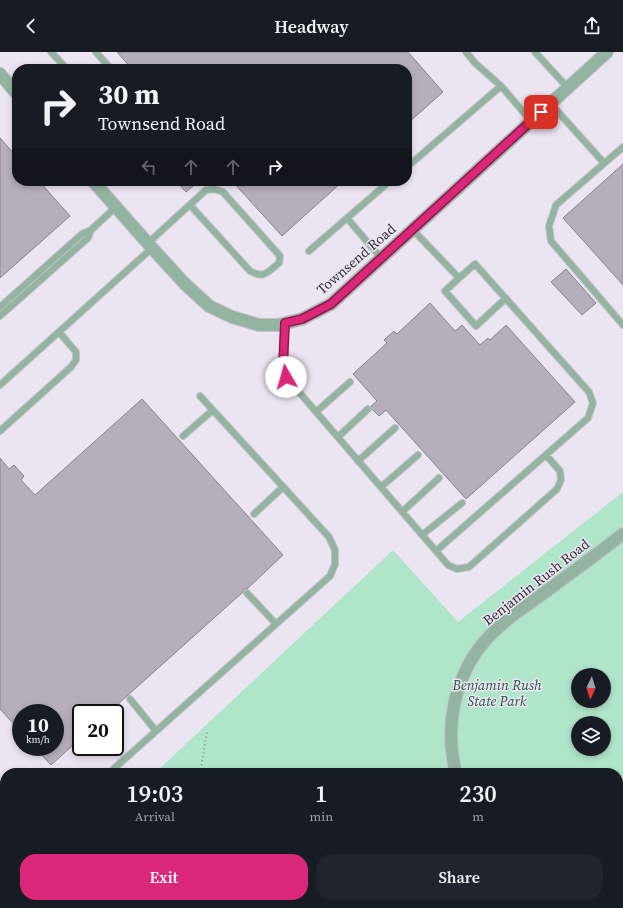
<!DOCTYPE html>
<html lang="en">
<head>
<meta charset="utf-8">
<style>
	body { margin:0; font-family:"Source Serif 4",serif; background:#20242c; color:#f1f3f6; height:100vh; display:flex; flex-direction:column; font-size:15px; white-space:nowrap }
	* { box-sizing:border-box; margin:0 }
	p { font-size:13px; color:#9ea1a6 }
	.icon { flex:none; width:22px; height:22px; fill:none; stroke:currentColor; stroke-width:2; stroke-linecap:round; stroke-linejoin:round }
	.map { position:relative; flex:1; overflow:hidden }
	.panel { position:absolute; left:0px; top:716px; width:623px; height:140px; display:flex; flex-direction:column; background:#171b24; border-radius:16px 16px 0 0; box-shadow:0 2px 6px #0003 }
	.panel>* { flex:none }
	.guide { position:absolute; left:12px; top:12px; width:400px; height:122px; border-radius:16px; box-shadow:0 2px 6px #0003; background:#171b24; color:#f1f3f6; overflow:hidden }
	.needle { width:26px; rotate:184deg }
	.fabs { position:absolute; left:571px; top:616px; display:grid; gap:8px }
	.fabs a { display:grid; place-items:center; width:40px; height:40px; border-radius:50%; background:#171b24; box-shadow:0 2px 6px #0003; font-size:20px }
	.speed { position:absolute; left:12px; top:652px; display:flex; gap:8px; font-size:20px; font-weight:700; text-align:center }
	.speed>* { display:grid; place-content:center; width:52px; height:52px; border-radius:50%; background:#171b24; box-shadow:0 2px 6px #0003; line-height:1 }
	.speed small { font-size:10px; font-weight:400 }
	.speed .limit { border:2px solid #111; border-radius:6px; background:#fff; color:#111 }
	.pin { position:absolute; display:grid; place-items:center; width:34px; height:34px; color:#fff; margin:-17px; border-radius:8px; box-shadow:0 2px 6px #0006 }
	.me { position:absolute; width:44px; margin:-22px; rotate:353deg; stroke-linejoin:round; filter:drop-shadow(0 0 3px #0008) }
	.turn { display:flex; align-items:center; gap:14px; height:84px; padding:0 20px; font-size:18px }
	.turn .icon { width:52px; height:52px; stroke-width:2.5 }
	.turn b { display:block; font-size:28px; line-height:34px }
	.lanes { display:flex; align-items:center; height:38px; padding:0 20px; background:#0003; justify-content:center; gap:20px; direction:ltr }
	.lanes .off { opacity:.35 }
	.eta { display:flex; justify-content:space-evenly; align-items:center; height:68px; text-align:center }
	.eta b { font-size:24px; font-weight:600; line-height:28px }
	.cta { display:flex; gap:8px; margin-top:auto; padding:8px 20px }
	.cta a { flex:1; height:46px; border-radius:16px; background:#db2777; color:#fff; font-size:16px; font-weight:600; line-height:46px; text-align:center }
	.cta a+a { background:#20242c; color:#f1f3f6 }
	header { display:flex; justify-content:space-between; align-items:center; height:52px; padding:0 20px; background:#171b24; font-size:18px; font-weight:600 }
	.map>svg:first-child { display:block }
	.green { fill:#afe5c8; fill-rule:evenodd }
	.building { fill:#b5afbb; stroke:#89848f }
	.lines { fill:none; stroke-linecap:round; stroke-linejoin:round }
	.lane-casing { stroke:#c6c1cc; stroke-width:8 }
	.street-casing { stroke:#c6c1cc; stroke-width:14 }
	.path { stroke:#918d96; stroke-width:2; stroke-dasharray:1 3; stroke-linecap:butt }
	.lane { stroke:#94b4a2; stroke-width:6 }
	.street { stroke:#94b4a2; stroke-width:12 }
	.route-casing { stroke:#8e194d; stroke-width:10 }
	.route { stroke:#db2777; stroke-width:7 }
	.labels { text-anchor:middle; stroke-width:3; stroke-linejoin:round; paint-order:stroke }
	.street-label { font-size:14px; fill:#333136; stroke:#ebe5f2 }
	.park-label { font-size:14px; font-style:italic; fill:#215b41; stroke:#ebe5f2 }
</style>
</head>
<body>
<header><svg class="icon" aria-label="back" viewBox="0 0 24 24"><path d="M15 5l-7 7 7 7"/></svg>Headway<svg class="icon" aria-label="share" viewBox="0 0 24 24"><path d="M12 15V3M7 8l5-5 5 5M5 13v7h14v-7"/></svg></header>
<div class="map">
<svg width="623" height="856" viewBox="0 0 623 856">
	<rect width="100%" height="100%" fill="#ebe5f2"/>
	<path class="green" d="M623 440V856H10L15 851H618V721H155L393 498 458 570ZM578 623H604V649H578ZM578 671H604V697H578Z"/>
	<path class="building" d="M117 0H408L443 40 407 72V17H132Z
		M0 86 17 105V129H39L70 164 0 226Z
		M623 112V233L563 166Z
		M176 129H199L186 140Z
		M232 129H343L282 184Z
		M566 217 596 251 582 263 551 230Z
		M430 251 455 279 462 273 480 293 488 286 490 288 506 273 575 350 466 447 386 358 379 364 372 357 371 354 377 349 353 322 387 291 384 288 394 279 397 282Z
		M142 347 283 503 247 537H244L243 540 108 661H81V686L51 713 34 695H55V661H21V680L0 657V406L9 417 14 413 24 424 21 428 35 443Z"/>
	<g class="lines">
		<defs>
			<path id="lane" d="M51 0 67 17
				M96 0 111 17
				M466 0 475 11 501 34 531 69
				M535 0 568 36
				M551 52 604 111
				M623 95 556 153 549 174 551 189 623 273
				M407 115 501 34
				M347 166 381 206
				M148 191 206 138 215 137 223 140 280 204 279 211C268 220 264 227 250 219L190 153
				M309 199 390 129
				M459 226 445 239 476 274 506 246
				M0 255 82 182 91 178
				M0 264 88 186 91 178 116 155
				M285 271 283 314 286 325 436 499 588 366 593 351 589 340 475 212 459 226 413 178
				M0 333 152 196
				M316 360 350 330
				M0 379 71 315 76 308V300L59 280
				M183 384 213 358
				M338 385 368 357
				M358 409 395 376
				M381 435 418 403
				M402 460 439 426
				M254 462 283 435
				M422 483 462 451
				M436 499 448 513 457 517 469 515 557 437 561 428 560 419 546 403
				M247 541 276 572
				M130 647 156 679
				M109 721 330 524 335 512V498L329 485 200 344
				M0 818 5 814"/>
			<path id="street" d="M0 22 17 42
				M93 129 152 196 185 232 209 254 232 265 259 273H278L302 267 331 252 607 0
				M456 721C444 676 454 626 484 590 501 570 526 554 548 538 573 520 598 501 623 482
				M618 834 623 835"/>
		</defs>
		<use href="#lane" class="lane-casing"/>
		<use href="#street" class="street-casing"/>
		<path class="path" d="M200 721 207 680
			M89 856 98 851"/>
		<use href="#lane" class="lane"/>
		<use href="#street" class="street"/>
	</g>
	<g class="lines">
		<defs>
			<path id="route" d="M286 325 283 314 285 271 302 267 331 252 541 60"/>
		</defs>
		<use href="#route" class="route-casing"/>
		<use href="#route" class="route"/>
	</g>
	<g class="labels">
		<g class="street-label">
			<text transform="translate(356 207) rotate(-41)" y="5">Townsend Road</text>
			<text transform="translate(536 530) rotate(-38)" y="5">Benjamin Rush Road</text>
		</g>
		<g class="park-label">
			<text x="497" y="638">Benjamin Rush<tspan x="497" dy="16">State Park</tspan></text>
		</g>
	</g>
</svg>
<div class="fabs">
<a><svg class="needle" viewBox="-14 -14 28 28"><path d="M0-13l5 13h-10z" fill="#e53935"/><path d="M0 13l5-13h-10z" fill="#9ea1a6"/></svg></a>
<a><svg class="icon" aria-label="layers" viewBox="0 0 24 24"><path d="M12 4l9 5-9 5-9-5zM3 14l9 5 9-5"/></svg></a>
</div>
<div class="speed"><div>10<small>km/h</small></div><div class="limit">20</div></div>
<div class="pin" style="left:541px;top:60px;background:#d93025"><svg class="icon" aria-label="arrive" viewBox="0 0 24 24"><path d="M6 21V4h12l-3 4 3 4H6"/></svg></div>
<svg class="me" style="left:286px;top:325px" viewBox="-20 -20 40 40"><circle r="19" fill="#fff"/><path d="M0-13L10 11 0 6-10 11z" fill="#db2777"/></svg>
<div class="guide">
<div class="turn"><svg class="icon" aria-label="right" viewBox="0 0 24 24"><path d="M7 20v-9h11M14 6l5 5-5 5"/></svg><div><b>30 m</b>Townsend Road</div></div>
<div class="lanes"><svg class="icon off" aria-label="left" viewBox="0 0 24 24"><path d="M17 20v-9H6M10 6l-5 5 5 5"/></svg><svg class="icon off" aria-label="ahead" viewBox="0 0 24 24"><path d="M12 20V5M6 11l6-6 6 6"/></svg><svg class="icon off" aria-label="ahead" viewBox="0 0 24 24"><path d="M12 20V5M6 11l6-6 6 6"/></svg><svg class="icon" aria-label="right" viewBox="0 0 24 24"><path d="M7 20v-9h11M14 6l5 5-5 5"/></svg></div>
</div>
<section class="panel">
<div class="eta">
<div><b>19:03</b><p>Arrival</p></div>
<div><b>1</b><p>min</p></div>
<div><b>230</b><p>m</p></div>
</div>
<div class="cta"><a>Exit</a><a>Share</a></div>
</section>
</div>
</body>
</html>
